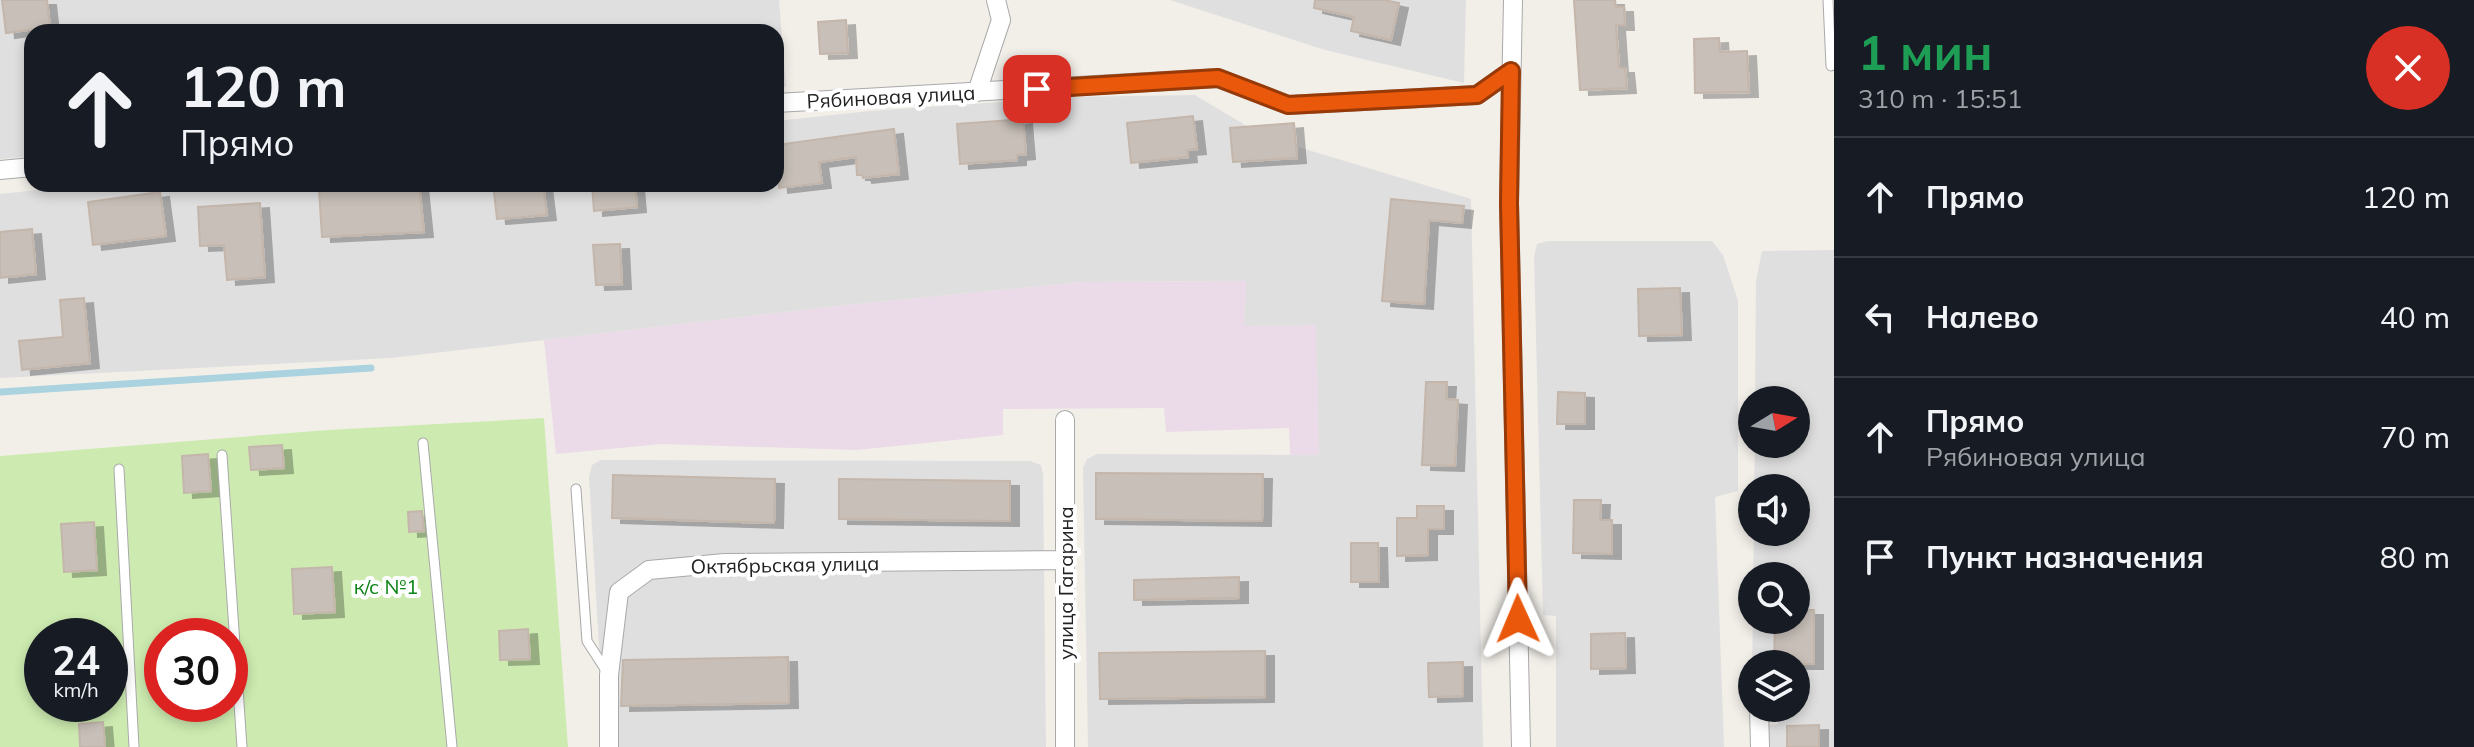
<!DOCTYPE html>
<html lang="ru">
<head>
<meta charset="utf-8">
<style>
	body { margin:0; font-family:Mulish,sans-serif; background:#242831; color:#f1f3f6; height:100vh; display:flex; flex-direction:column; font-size:30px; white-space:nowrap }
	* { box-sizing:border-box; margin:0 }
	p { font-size:26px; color:#9ea1a6 }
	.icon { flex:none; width:44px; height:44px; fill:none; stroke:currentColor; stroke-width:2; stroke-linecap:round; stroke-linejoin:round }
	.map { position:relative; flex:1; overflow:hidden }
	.sheet { display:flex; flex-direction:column; background:#171b24; width:640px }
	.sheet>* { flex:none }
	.hud { position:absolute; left:24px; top:24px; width:760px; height:168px; border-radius:24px; box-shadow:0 4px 12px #0003; background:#171b24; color:#f1f3f6; overflow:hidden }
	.needle { width:52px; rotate:79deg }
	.buttons { position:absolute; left:1738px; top:386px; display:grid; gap:16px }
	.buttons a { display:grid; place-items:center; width:72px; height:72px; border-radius:50%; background:#171b24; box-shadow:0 4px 12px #0003; font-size:40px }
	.speed { position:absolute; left:24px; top:618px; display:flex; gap:16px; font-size:40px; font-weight:700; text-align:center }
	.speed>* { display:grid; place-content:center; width:104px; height:104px; border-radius:50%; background:#171b24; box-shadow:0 4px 12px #0003; line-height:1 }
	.speed small { font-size:20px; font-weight:400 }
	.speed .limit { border:12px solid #d22; background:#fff; color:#111 }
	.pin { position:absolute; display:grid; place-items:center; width:68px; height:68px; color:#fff; margin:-34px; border-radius:16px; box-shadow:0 4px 12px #0006 }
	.me { position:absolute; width:88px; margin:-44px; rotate:359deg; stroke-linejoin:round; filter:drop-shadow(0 0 6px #0008) }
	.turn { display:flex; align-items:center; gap:28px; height:168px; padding:0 24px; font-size:36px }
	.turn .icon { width:104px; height:104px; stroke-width:2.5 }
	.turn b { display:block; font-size:56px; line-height:68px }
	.round { display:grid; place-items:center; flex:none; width:84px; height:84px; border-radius:42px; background:#242831 }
	.summary { display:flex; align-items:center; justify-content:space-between; height:136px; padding:0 24px }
	h1 { font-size:48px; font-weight:700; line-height:60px; color:#1e9e55 }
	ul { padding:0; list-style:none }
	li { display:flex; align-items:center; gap:24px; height:120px; padding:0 24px; border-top:2px solid #363941 }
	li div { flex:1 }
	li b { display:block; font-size:30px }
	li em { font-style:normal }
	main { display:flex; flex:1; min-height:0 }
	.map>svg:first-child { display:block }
	.residential { fill:#e0dfdf }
	.industrial { fill:#ebdbe8 }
	.grass { fill:#cdebb0; fill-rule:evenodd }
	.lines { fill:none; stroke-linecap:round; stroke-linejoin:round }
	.stream { stroke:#aad3df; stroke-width:7 }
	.building { fill:#c7bfb8; stroke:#c4b6ab; stroke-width:2; filter:url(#shadow) }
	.lane-casing { stroke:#a9a9a9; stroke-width:11 }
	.street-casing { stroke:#a9a9a9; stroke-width:20 }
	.lane { stroke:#fff; stroke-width:9 }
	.street { stroke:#fff; stroke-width:18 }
	.route-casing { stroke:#983908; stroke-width:20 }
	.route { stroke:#ea580c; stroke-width:14 }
	.labels { text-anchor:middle; stroke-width:8; stroke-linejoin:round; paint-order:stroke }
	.street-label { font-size:20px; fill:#222; stroke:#fff }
	.park-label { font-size:20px; fill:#0c8416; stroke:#fff }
</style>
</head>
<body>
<main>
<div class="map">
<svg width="1834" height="747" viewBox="0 0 1834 747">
	<defs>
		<filter id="shadow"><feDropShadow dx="9" dy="5" stdDeviation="0" flood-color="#0004"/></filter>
	</defs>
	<rect width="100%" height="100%" fill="#f2efe9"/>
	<path class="residential" d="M0 0H779L786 87H776V32H32V156L0 159Z
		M1170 0H1466L1464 83 1325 50Z
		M1195 95 1265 137 1471 199 1483 747H1088L1083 468 1087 459 1097 454 1318 455 1244 326 1245 281 1083 282 837 306 391 358 0 378V194L92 184H776V121L870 111 1071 97Z
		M1548 241H1712L1723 255 1738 301V491L1715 497 1724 747H1556V616L1543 615 1534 257 1537 244Z
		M1834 250V747H1768V725L1778 724V708H1796V664H1767V660L1752 661 1753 620H1796V576H1753L1754 532H1796V488H1754L1755 444H1796V400H1755L1756 281 1762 251Z
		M601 460 1030 461 1041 465 1043 474 1046 747H605L589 477 592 465Z"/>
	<path class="industrial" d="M1246 281 1244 326 1316 325 1319 455H1290L1289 428 1166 432 1164 408 1003 409V435L857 450 662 444 556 454 544 340 837 306 1083 282Z"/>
	<path class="grass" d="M544 418 568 747H0V456L328 430ZM42 636H110V704H42ZM162 636H230V704H162Z"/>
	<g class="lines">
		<path class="stream" d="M0 392 371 368"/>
	</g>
	<path class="building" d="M2 0H47L50 27 6 33Z
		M1315 0H1384L1399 3 1391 40 1351 31 1354 17 1314 8Z
		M1574 0H1615L1616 7H1624L1625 25H1616L1619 68H1625L1627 88 1580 90Z
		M846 20 848 53 820 54 818 22Z
		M1719 38 1720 52 1747 51 1749 92 1695 93 1694 39Z
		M1193 116 1197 149 1187 150 1188 157 1131 163 1127 123Z
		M1023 119 1026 154 1017 155V160L960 164 957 124Z
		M1294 123 1297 158 1233 162 1230 128Z
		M894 129 899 174 863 178 862 175H857L856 157 819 162 822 183 779 188 776 145Z
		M386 184H419L424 232 322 237 319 190Z
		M493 184H543L547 215 497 219Z
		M592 184H635L637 207 594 211Z
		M160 192 166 236 93 245 88 202Z
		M1391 199 1464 206 1462 223 1429 220 1424 304 1382 301Z
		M260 203 265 277 227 280 224 245 200 246 198 207Z
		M32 229 36 274 0 278V232Z
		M620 244 622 284 596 285 593 245Z
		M1680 288 1682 335 1639 336 1638 289Z
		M84 298 90 363 22 370 19 341 63 337 60 300Z
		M1426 382H1447L1446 399 1458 400 1455 466 1422 465Z
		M1558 392 1585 393V424H1557Z
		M282 445 284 468 251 470 249 447Z
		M208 454 211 491 184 493 182 456Z
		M1096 473 1263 474 1262 521 1096 519Z
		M613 475 775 479 774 523 612 518Z
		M839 479 1010 481V521L839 519Z
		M1574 500H1601L1600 520H1612V554L1573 553Z
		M1417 506H1444V529H1428V555L1397 556V518H1417Z
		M422 511 424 531 409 532 408 512Z
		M94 522 97 570 64 572 61 524Z
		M1351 543H1378L1379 582H1351Z
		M332 567 335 612 294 614 292 569Z
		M1239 577V598L1134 600V580Z
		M1796 610H1814V664H1774L1775 620H1796Z
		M528 629 530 659 500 660 499 631Z
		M1625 633 1626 668 1591 669V634Z
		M1265 651V697L1100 699 1099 653Z
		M788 657 789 703 621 706 623 660Z
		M1463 662V696L1429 697 1428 663Z
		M103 722 105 747H80L79 724Z
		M1819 725V747H1787V726Z"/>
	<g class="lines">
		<defs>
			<path id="lane" d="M1828 0 1831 66
				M423 443 452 747
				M222 455 242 747
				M119 469 134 747
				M576 489 587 641 607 672"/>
			<path id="street" d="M1513 0 1509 203 1521 747
				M977 92 1001 20 996 0
				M776 103 1218 78 1288 105 1477 95 1511 71
				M0 170 32 167
				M1065 420V747
				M1759 708 1760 747
				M609 747V675L619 592 649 570 725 563 1066 560"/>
		</defs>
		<use href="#lane" class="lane-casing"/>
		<use href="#street" class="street-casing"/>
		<use href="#lane" class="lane"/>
		<use href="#street" class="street"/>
	</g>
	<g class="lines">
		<defs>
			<path id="route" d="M1037 89 1218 78 1288 105 1477 95 1511 71 1509 203 1518 619"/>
		</defs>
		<use href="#route" class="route-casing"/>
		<use href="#route" class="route"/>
	</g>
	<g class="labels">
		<g class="street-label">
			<text transform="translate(891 97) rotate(-3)" y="7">Рябиновая улица</text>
			<text transform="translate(785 565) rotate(-1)" y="7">Октябрьская улица</text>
			<text transform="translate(1066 583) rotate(-90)" y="7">улица Гагарина</text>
		</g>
		<g class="park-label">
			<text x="386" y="594">к/с №1</text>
		</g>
	</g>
</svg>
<div class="buttons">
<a><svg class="needle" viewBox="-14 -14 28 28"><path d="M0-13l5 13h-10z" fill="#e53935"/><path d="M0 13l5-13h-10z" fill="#9ea1a6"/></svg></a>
<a><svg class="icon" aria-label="sound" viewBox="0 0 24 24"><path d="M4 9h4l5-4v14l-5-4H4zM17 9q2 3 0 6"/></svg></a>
<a><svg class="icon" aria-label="search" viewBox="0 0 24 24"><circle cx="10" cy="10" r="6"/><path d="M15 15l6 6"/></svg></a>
<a><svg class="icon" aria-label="layers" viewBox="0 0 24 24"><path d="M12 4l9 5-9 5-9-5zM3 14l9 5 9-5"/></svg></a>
</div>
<div class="speed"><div>24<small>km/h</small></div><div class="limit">30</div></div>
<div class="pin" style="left:1037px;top:89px;background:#d93025"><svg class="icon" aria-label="arrive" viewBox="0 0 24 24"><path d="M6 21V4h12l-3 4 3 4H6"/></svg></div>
<svg class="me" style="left:1518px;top:619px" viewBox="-20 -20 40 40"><path d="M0-17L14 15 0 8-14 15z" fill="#ea580c" stroke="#fff" stroke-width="4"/></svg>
<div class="hud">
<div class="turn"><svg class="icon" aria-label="ahead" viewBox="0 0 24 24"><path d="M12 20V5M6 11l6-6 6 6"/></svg><div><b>120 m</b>Прямо</div></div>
</div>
</div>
<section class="sheet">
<div class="summary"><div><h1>1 мин</h1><p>310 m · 15:51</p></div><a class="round" style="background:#d93025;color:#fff"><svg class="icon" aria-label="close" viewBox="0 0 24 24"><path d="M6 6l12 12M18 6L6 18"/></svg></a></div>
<ul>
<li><svg class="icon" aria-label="ahead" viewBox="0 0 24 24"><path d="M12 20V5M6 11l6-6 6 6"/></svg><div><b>Прямо</b></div><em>120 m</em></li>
<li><svg class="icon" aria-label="left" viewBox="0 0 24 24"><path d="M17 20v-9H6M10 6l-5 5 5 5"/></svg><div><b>Налево</b></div><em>40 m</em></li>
<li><svg class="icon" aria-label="ahead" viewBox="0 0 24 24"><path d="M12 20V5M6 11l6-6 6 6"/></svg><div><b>Прямо</b><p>Рябиновая улица</p></div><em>70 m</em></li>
<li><svg class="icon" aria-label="arrive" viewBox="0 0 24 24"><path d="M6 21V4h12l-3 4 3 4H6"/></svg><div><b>Пункт назначения</b></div><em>80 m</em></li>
</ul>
</section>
</main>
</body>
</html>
